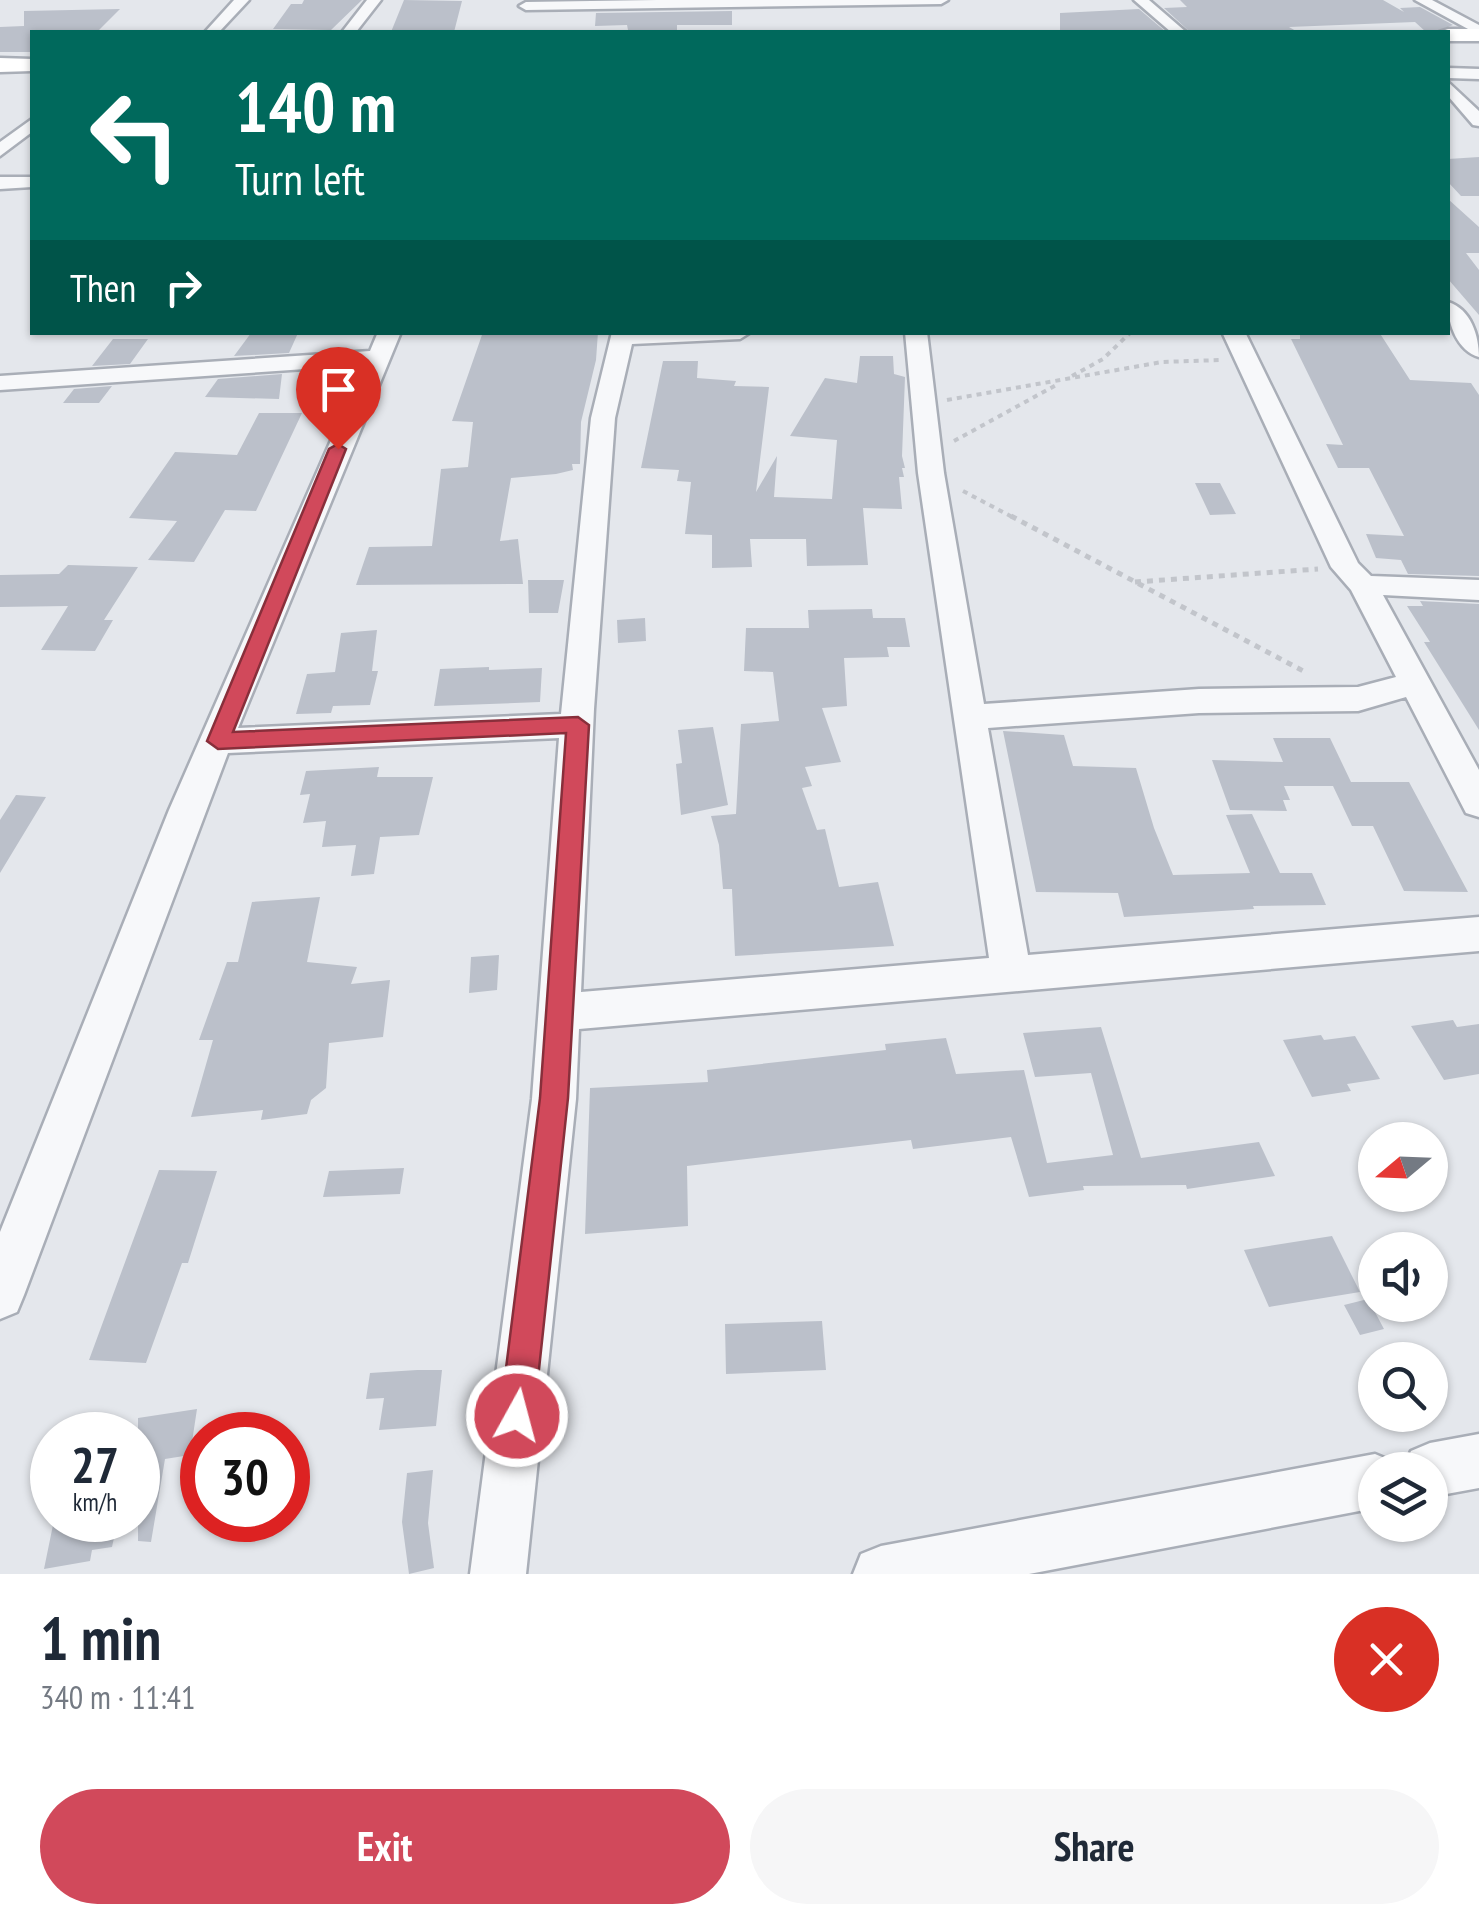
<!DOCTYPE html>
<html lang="en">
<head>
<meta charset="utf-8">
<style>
	body { margin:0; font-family:"PT Sans Narrow",sans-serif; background:#f6f6f7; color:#1f2937; height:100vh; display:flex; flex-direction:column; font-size:38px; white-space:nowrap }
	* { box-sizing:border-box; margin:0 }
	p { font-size:32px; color:#747a83 }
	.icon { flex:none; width:55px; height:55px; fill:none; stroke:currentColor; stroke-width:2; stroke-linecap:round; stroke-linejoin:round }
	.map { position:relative; height:1574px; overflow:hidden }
	.sheet { display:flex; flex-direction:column; background:#fff; flex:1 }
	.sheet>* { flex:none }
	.guide { position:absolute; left:30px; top:30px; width:1420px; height:305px; border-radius:0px; box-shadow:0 2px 8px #0004; background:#00695c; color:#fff; overflow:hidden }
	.needle { width:65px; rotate:251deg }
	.fabs { position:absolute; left:1358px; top:1122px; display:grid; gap:20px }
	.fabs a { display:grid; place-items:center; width:90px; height:90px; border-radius:50%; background:#fff; box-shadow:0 2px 8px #0004; font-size:50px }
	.speed { position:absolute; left:30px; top:1412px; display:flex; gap:20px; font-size:50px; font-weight:700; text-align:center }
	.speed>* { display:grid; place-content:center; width:130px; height:130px; border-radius:50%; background:#fff; box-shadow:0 2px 8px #0004; line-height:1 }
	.speed small { font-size:25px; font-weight:400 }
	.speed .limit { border:15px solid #d22; background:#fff; color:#111 }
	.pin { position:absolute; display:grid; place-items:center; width:85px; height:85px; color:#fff; margin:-102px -42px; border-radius:50% 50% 50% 0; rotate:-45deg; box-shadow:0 0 10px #0007 }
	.pin .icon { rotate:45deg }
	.me { position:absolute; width:110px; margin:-55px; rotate:7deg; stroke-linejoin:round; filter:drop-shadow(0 0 8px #0008) }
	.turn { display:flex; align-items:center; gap:35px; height:210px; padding:0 40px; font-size:45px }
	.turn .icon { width:130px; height:130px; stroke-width:2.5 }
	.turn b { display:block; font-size:70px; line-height:85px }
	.then { display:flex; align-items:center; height:95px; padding:0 40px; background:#0003; gap:20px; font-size:38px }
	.round { display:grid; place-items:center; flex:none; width:105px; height:105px; border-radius:52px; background:#f6f6f7 }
	.overview { display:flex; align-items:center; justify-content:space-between; height:170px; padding:0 40px }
	h1 { font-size:60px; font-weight:800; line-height:75px }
	.action { display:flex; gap:20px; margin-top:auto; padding:20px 40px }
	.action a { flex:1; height:115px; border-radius:60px; background:#d1495b; color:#fff; font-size:40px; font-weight:800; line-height:115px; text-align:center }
	.action a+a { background:#f6f6f7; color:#1f2937 }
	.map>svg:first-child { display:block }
	.building { fill:#bbc0ca }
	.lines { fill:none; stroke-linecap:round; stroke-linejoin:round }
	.minor-casing { stroke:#a9aeb7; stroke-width:5 }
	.secondary-casing { stroke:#a9aeb7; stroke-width:5 }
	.path-far1 { stroke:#c2c5cb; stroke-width:4; stroke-dasharray:5 5; stroke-linecap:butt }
	.path { stroke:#c2c5cb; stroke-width:5; stroke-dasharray:6 6; stroke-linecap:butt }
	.minor { fill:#f7f8fa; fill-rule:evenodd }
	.secondary { fill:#fff; fill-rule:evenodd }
	.route { fill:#d1495b; stroke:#882f3b; stroke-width:2.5 }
</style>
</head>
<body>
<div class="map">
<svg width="1479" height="1574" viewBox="0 0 1479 1574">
	<rect width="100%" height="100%" fill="#e4e7ec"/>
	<path class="building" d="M304 0H362L331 30 273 29 291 4H302Z
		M404 0 462 1 454 32H391Z
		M1180 0H1383L1404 12 1400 8 1420 7 1453 25 1435 32H1426L1415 22 1289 27 1296 31 1190 32 1164 8 1187 7Z
		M120 9 97 32H32V52H0V27L24 26V11Z
		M1139 9 1166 32H1060V13Z
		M732 11V25H677V32H641L628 30 627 25 595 26 596 13Z
		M1479 157V196H1461L1448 182V159Z
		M1448 199 1479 227V253H1466L1479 270V315L1448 279Z
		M483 332H598L596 360 581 422 580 464H572L573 470 556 474 511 478 500 541 518 539 523 584 356 585 369 547 432 546 441 469 468 467 473 422 452 421Z
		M1300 332H1379L1410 380 1471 383 1479 395V576L1408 574 1401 560 1376 558 1366 534 1404 536 1369 468H1338L1326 444 1343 445 1291 339H1300Z
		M251 333H298L289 353 234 356Z
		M113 339H148L130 364 92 366Z
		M860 356H893L894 374 905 377 902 456 905 468H902L904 477H899L902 509 863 508 868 565 807 566 806 539H750L752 567 712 568V535L685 534 691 482 677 481 679 470 641 468 663 361H698L697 378 736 381 734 386 769 387 756 492 777 456 774 497 832 499 837 440 790 436 825 378 857 383Z
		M282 374 279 399 205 397 218 379Z
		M112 386 99 403H63L74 389Z
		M259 413H302L256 511 225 510 194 562 148 560 177 521 129 518 175 452 237 455Z
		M1195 483H1220L1236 514 1210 515Z
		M68 565 138 567 104 620H113L95 651 41 650 68 606 0 607V575L59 574Z
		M528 580H564L558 613H529Z
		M1420 601 1479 604V730L1424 642H1430L1407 606H1423Z
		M872 609 873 618H905L910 647H887L889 657 844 658 847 706 822 708 841 762 805 767 812 786 802 788 817 830 825 829 839 887 878 882 894 946 735 956 732 889H723L719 845 711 816 736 814 741 724 779 721 773 672 744 671 746 628H809L808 610Z
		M645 618 646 641 618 643 617 620Z
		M377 630 372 671H378L370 705 333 706 331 713 296 714 307 674 335 672 341 633Z
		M489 667V670L542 668 540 702 434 706 440 669Z
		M713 727 728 805 681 815 676 764 682 763 678 730Z
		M1003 731 1064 735 1073 766 1136 768 1154 828 1173 875 1250 873 1226 815 1252 814 1280 873H1312L1326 905 1253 906 1254 909 1124 917 1118 893 1036 892Z
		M1273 738H1330L1351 782H1409L1468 892 1404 891 1373 826H1352L1333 786H1284L1290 800H1283L1287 811 1230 810 1212 760 1283 762Z
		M379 767 377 777H433L419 835 380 837 374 874 351 876 356 845 322 847 326 821 303 823 310 794 300 795 306 771Z
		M16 795 46 797 0 873V820Z
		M320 897 307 962 357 967 351 984 390 980 383 1037 329 1043 326 1088 311 1100 307 1114 261 1120 263 1110 191 1117 213 1040H199L227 962H238L252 902Z
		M499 955 497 990 469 993 471 957Z
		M1453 1020 1457 1027 1479 1024V1074L1444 1080 1411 1026Z
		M1101 1027 1141 1158 1259 1142 1275 1176 1187 1189 1186 1185 1083 1186 1084 1190 1029 1197 1011 1137 913 1149 911 1140 687 1166 688 1226 585 1234 590 1088 708 1082 707 1070 886 1050 885 1044 946 1038 956 1074 1024 1070 1047 1163 1113 1155 1091 1073 1035 1077 1023 1033Z
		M1321 1035 1324 1040 1355 1036 1380 1079 1347 1084 1351 1091 1312 1097 1283 1040Z
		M404 1168 400 1194 323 1197 329 1171Z
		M159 1170 217 1171 188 1263H182L146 1363 89 1360Z
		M1332 1236 1360 1292 1269 1307 1244 1250Z
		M1368 1299 1384 1329 1360 1335 1344 1305Z
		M822 1321 826 1370 726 1374 725 1324Z
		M417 1370H442L436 1426 379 1430 384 1398 366 1399 370 1373Z
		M197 1409 190 1455 165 1459 151 1542 138 1541V1418Z
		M433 1470 428 1523 434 1568 409 1574 402 1522 407 1473Z
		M54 1520H118L112 1547 92 1550 90 1561 44 1569Z"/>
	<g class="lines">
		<defs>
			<path id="minor" d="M234 0H249L219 32H205Z
				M367 0H381L356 32H342Z
				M657 0H948L941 4 526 10 519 6 526 2Z
				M1134 0H1149L1186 32H1171Z
				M1415 0H1432L1479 25V35Z
				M1448 68 1479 69V79L1448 78Z
				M1448 82 1479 111V126L1473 125 1448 96Z
				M32 119V132L0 156V142Z
				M0 177H32V187L0 189Z
				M1448 302C1471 309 1479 336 1479 357 1457 351 1447 322 1448 302Z
				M378 332H401L238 728 561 714 591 418 612 332H751L740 339 632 344 615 418 594 709 581 992 989 958 918 473 905 332H927L944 473 984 704 1199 689 1358 687 1396 677 1351 590 1331 567 1222 332H1245L1358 563 1371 576 1479 580V600L1383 595 1479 770V817L1466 813 1406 697 1358 711 1199 713 988 728 1028 955 1479 917V951L579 1029 576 1099 526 1574H470L532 1099 559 738 228 753 24 1295 17 1312 0 1319V1232L169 810 364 365 0 390V376L370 351Z
				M1479 1434V1488L1430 1497V1470H1403L1411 1451 1430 1443Z
				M1375 1454 1394 1462 1397 1470H1375V1508L1029 1574H853L861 1554 881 1546Z"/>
			<path id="secondary" d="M1448 29H1479V41H1448V32H1439Z
				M0 58 32 59V71L0 72Z"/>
		</defs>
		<use href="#minor" class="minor-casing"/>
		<use href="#secondary" class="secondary-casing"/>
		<path class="path-far1" d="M1072 376 1103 359 1131 332
			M947 400 1162 362 1222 360
			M954 441 1058 384
			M963 491 1016 519"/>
		<path class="path" d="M1011 516 1307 673
			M1135 582 1318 569"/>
		<use href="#minor" class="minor"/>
		<use href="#secondary" class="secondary"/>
	</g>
	<path class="route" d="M338 444 346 449 233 732 578 717 589 725 568 1098 534 1416 529 1427 517 1432 505 1427 500 1416 540 1098 566 733 218 749 207 741 329 449Z"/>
</svg>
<div class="fabs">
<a><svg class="needle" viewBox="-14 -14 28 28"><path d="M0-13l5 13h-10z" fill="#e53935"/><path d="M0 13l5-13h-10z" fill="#747a83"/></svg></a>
<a><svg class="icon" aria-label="sound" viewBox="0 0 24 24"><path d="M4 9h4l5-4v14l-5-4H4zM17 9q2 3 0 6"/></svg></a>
<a><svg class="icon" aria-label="search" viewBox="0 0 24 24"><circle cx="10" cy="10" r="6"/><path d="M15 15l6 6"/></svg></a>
<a><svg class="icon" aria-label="layers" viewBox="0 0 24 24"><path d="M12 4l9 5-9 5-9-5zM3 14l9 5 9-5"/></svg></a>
</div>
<div class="speed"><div>27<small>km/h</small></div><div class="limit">30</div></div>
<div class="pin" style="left:338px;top:449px;background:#d93025"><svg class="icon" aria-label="arrive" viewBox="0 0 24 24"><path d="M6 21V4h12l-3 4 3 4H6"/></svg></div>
<svg class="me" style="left:517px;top:1416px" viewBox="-20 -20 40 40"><circle r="17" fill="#d1495b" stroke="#fff" stroke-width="3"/><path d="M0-11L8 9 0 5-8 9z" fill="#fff"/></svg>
<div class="guide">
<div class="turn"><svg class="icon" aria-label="left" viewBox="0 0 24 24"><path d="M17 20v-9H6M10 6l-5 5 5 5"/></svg><div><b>140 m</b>Turn left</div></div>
<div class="then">Then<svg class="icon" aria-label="right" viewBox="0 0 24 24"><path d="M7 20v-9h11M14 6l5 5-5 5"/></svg></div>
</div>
</div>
<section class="sheet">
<div class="overview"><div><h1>1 min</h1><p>340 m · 11:41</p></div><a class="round" style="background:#d93025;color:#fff"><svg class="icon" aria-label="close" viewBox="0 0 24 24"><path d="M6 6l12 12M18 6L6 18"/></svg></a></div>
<div class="action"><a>Exit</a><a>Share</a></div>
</section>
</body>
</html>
